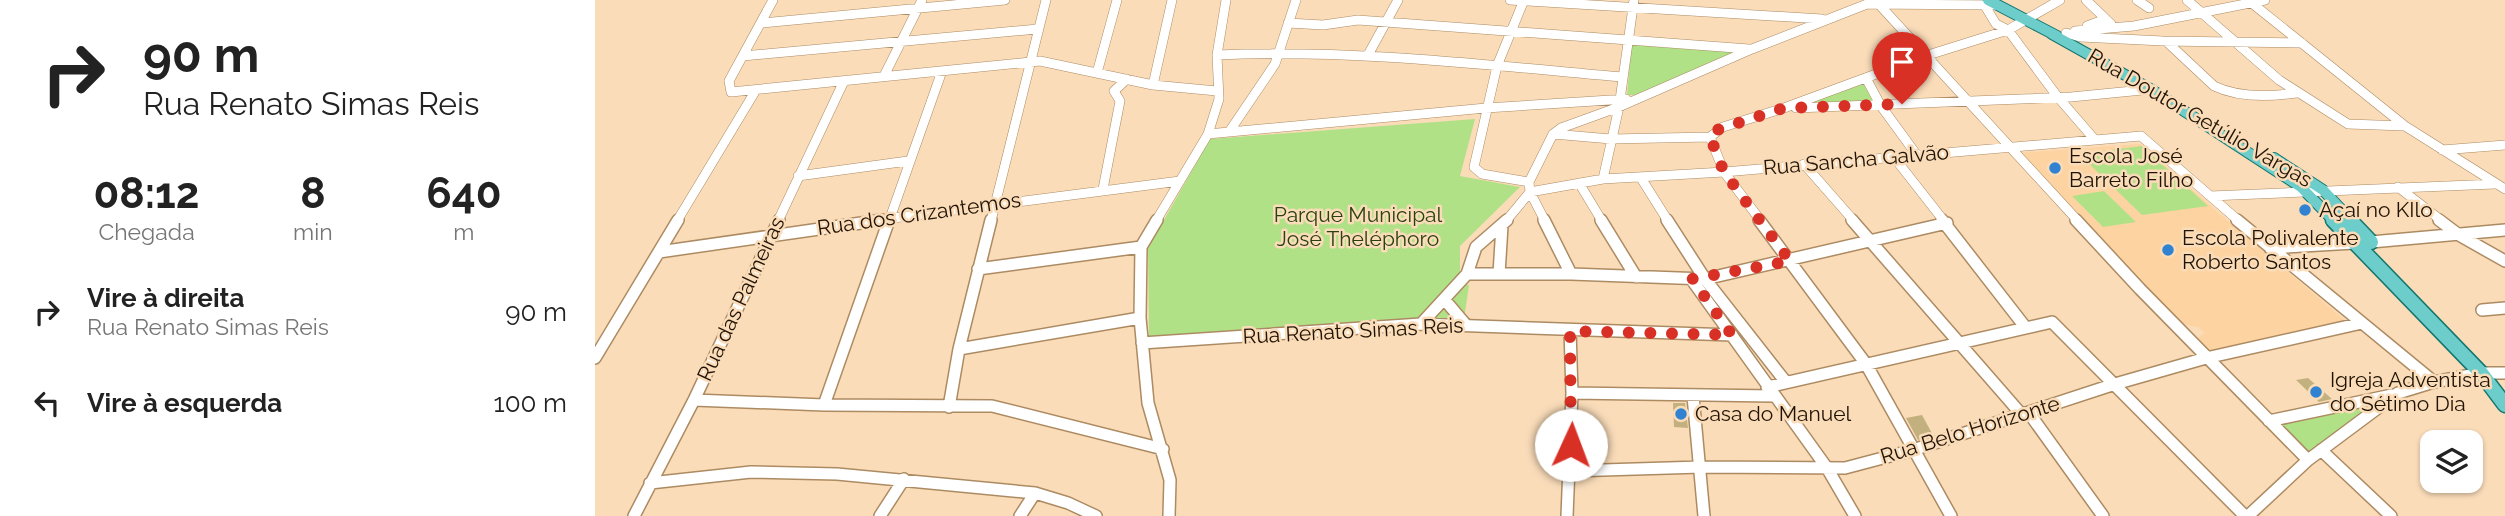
<!DOCTYPE html>
<html lang="pt">
<head>
<meta charset="utf-8">
<style>
	body { margin:0; font-family:Raleway,sans-serif; background:#f2f2f2; color:#222; height:100vh; display:flex; flex-direction:column; font-size:26px; white-space:nowrap }
	* { box-sizing:border-box; margin:0 }
	p { font-size:23px; color:#767676 }
	.icon { flex:none; width:38px; height:38px; fill:none; stroke:currentColor; stroke-width:2; stroke-linecap:round; stroke-linejoin:round }
	.map { position:relative; flex:1; overflow:hidden }
	.drawer { display:flex; flex-direction:column; background:#fff; width:595px }
	.drawer>* { flex:none }
	.guide { background:#fff; color:#222; overflow:hidden }
	.buttons { position:absolute; left:1825px; top:430px; display:grid; gap:14px }
	.buttons a { display:grid; place-items:center; width:63px; height:63px; border-radius:14px; background:#fff; box-shadow:0 2px 5px #0004; font-size:35px }
	.pin { position:absolute; display:grid; place-items:center; width:60px; height:60px; color:#fff; margin:-72px -30px; border-radius:50% 50% 50% 0; rotate:-45deg; box-shadow:0 0 7px #0007 }
	.pin .icon { rotate:45deg }
	.me { position:absolute; width:77px; margin:-38px; rotate:2deg; stroke-linejoin:round; filter:drop-shadow(0 0 5px #0008) }
	.turn { display:flex; align-items:center; gap:24px; height:147px; padding:0 28px; font-size:32px }
	.turn .icon { width:91px; height:91px; stroke-width:2.5 }
	.turn b { display:block; font-size:49px; line-height:60px }
	.eta { display:flex; justify-content:space-evenly; align-items:center; height:119px; text-align:center }
	.eta b { font-size:42px; font-weight:700; line-height:49px }
	ul { padding:0; list-style:none }
	li { display:flex; align-items:center; gap:21px; height:91px; padding:0 28px }
	li div { flex:1 }
	li b { display:block; font-size:26px }
	li em { font-style:normal }
	main { display:flex; flex:1; min-height:0 }
	.map>svg:first-child { display:block }
	.built { fill:#fdd3a1 }
	.green { fill:#b1e187 }
	.building { fill:#c2b17e }
	.lines { fill:none; stroke-linecap:round; stroke-linejoin:round }
	.minor-far1-casing { stroke:#ad8b62; stroke-width:10 }
	.minor-casing { stroke:#ad8b62; stroke-width:14 }
	.major-far1-casing { stroke:#13766e; stroke-width:12 }
	.major-casing { stroke:#13766e; stroke-width:17 }
	.minor-far1 { stroke:#fff; stroke-width:9 }
	.minor { stroke:#fff; stroke-width:11 }
	.major-far1 { stroke:#6dcdca; stroke-width:10 }
	.major { stroke:#6dcdca; stroke-width:14 }
	.route { stroke:#d93025; stroke-width:12; stroke-dasharray:0 21.6 }
	.poi-dot { fill:#3182d1; stroke:#fadcb9; stroke-width:2.5 }
	.labels { text-anchor:middle; stroke-width:5; stroke-linejoin:round; paint-order:stroke }
	.street-label { font-size:21px; fill:#201304; stroke:#fadcb9 }
	.poi-label { font-size:21px; fill:#201304; stroke:#fadcb9; text-anchor:start }
	.park-label { font-size:21px; fill:#2a4111; stroke:#fadcb9 }
</style>
</head>
<body>
<main>
<section class="drawer">
<div class="guide">
<div class="turn"><svg class="icon" aria-label="right" viewBox="0 0 24 24"><path d="M7 20v-9h11M14 6l5 5-5 5"/></svg><div><b>90 m</b>Rua Renato Simas Reis</div></div>
</div>
<div class="eta">
<div><b>08:12</b><p>Chegada</p></div>
<div><b>8</b><p>min</p></div>
<div><b>640</b><p>m</p></div>
</div>
<ul>
<li><svg class="icon" aria-label="right" viewBox="0 0 24 24"><path d="M7 20v-9h11M14 6l5 5-5 5"/></svg><div><b>Vire à direita</b><p>Rua Renato Simas Reis</p></div><em>90 m</em></li>
<li><svg class="icon" aria-label="left" viewBox="0 0 24 24"><path d="M17 20v-9H6M10 6l-5 5 5 5"/></svg><div><b>Vire à esquerda</b></div><em>100 m</em></li>
</ul>
</section>
<div class="map">
<svg width="1910" height="516" viewBox="0 0 1910 516">
	<rect width="100%" height="100%" fill="#fadcb9"/>
	<path class="built" d="M1545 144 1626 215 1753 323 1615 354 1601 340 1609 333 1603 327 1586 324 1423 153Z"/>
	<path class="green" d="M1037 42 1145 51 1043 95H1032Z
		M1268 81 1281 104H1218L1215 101Z
		M880 119 865 176 925 187 865 246V283L874 285 869 320 554 336 553 248 615 139Z
		M1547 146 1613 206 1547 215 1484 154Z
		M1509 191 1541 222 1508 227 1477 196Z
		M1783 402 1714 454 1684 423Z"/>
	<path class="building" d="M1713 378 1737 399 1724 402 1701 380Z
		M1078 403H1090L1093 428 1079 427Z
		M1327 415 1338 435 1323 440 1311 418Z"/>
	<g class="lines">
		<defs>
			<path id="minor-far1" d="M178 0 134 81 136 92 445 61 558 85 622 91
				M915 0 1227 19
				M929 0 902 66 879 167 887 174 934 182
				M1280 0 1483 221
				M1491 0 1516 24
				M1542 0 1554 8
				M1592 0 1684 80 1753 124 1810 126
				M1653 0 1810 126 1910 189
				M1390 6 1401 24 1413 30 1462 96 1500 140
				M167 23 410 0
				M693 23 728 25 763 20 1154 49
				M1492 26 1511 19
				M1480 31 1539 26 1670 0
				M1471 33 1485 37 1568 41 1707 43
				M1572 42 1619 86C1644 98 1674 97 1701 93
				M622 55C758 49 892 65 1027 77
				M773 55 803 0
				M148 56 443 29
				M502 73 522 0
				M289 76 327 0
				M1271 78 1286 106 1321 154
				M558 85 577 0
				M1201 108 1476 97 1558 89
				M634 132 891 108 1031 99
				M613 134 634 132 680 64 701 0
				M958 134 966 128 1024 107 1157 49 1272 4 1400 5
				M958 134 1016 139 1115 137
				M1115 137 1129 172 1166 221
				M1115 137 1128 127 1189 108 1330 56 1413 30 1465 0
				M1847 150 1910 145
				M1298 156 1349 221
				M1209 164 1259 221
				M203 176 313 161
				M1046 178 1073 221
				M1008 179 1024 107 1039 0
				M984 183 1007 221
				M1803 187 1847 221
				M508 189 525 101 519 91 532 79
				M1615 196 1900 184
				M82 221 161 90
				M183 221 249 81
				M275 221 585 181
				M294 221 347 71
				M396 221 451 0
				M561 221 613 134 624 99 622 55 631 0
				M911 221 935 192 934 182 958 134
				M950 221 935 192 1008 179 1129 172 1546 136 1644 221"/>
			<path id="minor" d="M562 220 546 247 545 318 553 403 575 480 574 516
				M949 220 976 274
				M1006 220 1041 277
				M1072 220 1110 279 1190 381
				M1164 220 1271 364 1356 516
				M1257 220 1427 415
				M1347 220 1431 328
				M1481 220 1545 289 1713 460
				M1642 220 1839 382
				M1844 220 1864 235 1910 261
				M1776 242 1910 230
				M1675 248 1759 243
				M64 252 287 220
				M383 269 546 247
				M872 274H976L1110 279 1352 223
				M872 274 881 247 912 220
				M904 274 907 226
				M1097 280 1232 468 1260 516
				M1887 310 1910 308
				M826 324 849 299
				M871 325 849 299 872 274
				M547 343 826 324 1137 335
				M364 349 545 318
				M0 358 83 220
				M1172 387 1457 322 1650 516
				M977 393 1178 396
				M1098 396 1109 516
				M99 400 229 405 397 406 568 449
				M229 405 294 220
				M354 407 364 349 396 220
				M1434 413 1508 516
				M1674 421 1797 395
				M1726 450 1796 516
				M975 471 1106 467 1250 468 1318 450 1520 384 1611 358 1767 323
				M55 483 156 472 242 474 440 493 473 503 501 516
				M39 516 99 400 184 220
				M285 516 309 479
				M425 516 440 493
				M972 516 977 393 975 330
				M1653 516 1713 460 1803 393 1839 382 1886 373H1910"/>
			<path id="major-far1" d="M1393 0 1462 36
				M1457 34 1557 90 1706 187 1739 221
				M1679 158 1728 190 1757 221"/>
			<path id="major" d="M1738 220 1886 373 1910 405
				M1755 220 1776 242"/>
		</defs>
		<use href="#minor-far1" class="minor-far1-casing"/>
		<use href="#minor" class="minor-casing"/>
		<use href="#major-far1" class="major-far1-casing"/>
		<use href="#major" class="major-casing"/>
		<use href="#minor-far1" class="minor-far1"/>
		<use href="#minor" class="minor"/>
		<use href="#major-far1" class="major-far1"/>
		<use href="#major" class="major"/>
	</g>
	<g class="lines">
		<path class="route" d="M976 445 975 331 1137 335 1097 279 1195 261 1129 172 1115 137 1119 131 1189 108 1307 104"/>
	</g>
	<g class="poi-dot">
		<circle cx="1460" cy="168" r="7"/>
		<circle cx="1710" cy="210" r="7"/>
		<circle cx="1573" cy="250" r="7"/>
		<circle cx="1721" cy="392" r="7"/>
		<circle cx="1086" cy="414" r="7"/>
	</g>
	<g class="labels">
		<g class="street-label">
			<text transform="translate(1605 118) rotate(30)" y="7">Rua Doutor Getúlio Vargas</text>
			<text transform="translate(1261 160) rotate(-5)" y="7">Rua Sancha Galvão</text>
			<text transform="translate(324 214) rotate(-8)" y="7">Rua dos Crizantemos</text>
			<text transform="translate(146 299) rotate(-65)" y="7">Rua das Palmeiras</text>
			<text transform="translate(758 331) rotate(-3)" y="7">Rua Renato Simas Reis</text>
			<text transform="translate(1375 430) rotate(-17)" y="7">Rua Belo Horizonte</text>
		</g>
		<g class="poi-label">
			<text x="1474" y="163">Escola José<tspan x="1474" dy="24">Barreto Filho</tspan></text>
			<text x="1724" y="217">Açaí no KIlo</text>
			<text x="1587" y="245">Escola Polivalente<tspan x="1587" dy="24">Roberto Santos</tspan></text>
			<text x="1735" y="387">Igreja Adventista<tspan x="1735" dy="24">do Sétimo Dia</tspan></text>
			<text x="1100" y="421">Casa do Manuel</text>
		</g>
		<g class="park-label">
			<text x="763" y="222">Parque Municipal<tspan x="763" dy="24">José Theléphoro</tspan></text>
		</g>
	</g>
</svg>
<div class="buttons">
<a><svg class="icon" aria-label="layers" viewBox="0 0 24 24"><path d="M12 4l9 5-9 5-9-5zM3 14l9 5 9-5"/></svg></a>
</div>
<div class="pin" style="left:1307px;top:104px;background:#d93025"><svg class="icon" aria-label="arrive" viewBox="0 0 24 24"><path d="M6 21V4h12l-3 4 3 4H6"/></svg></div>
<svg class="me" style="left:976px;top:445px" viewBox="-20 -20 40 40"><circle r="19" fill="#fff"/><path d="M0-13L10 11 0 6-10 11z" fill="#d93025"/></svg>
</div>
</main>
</body>
</html>
